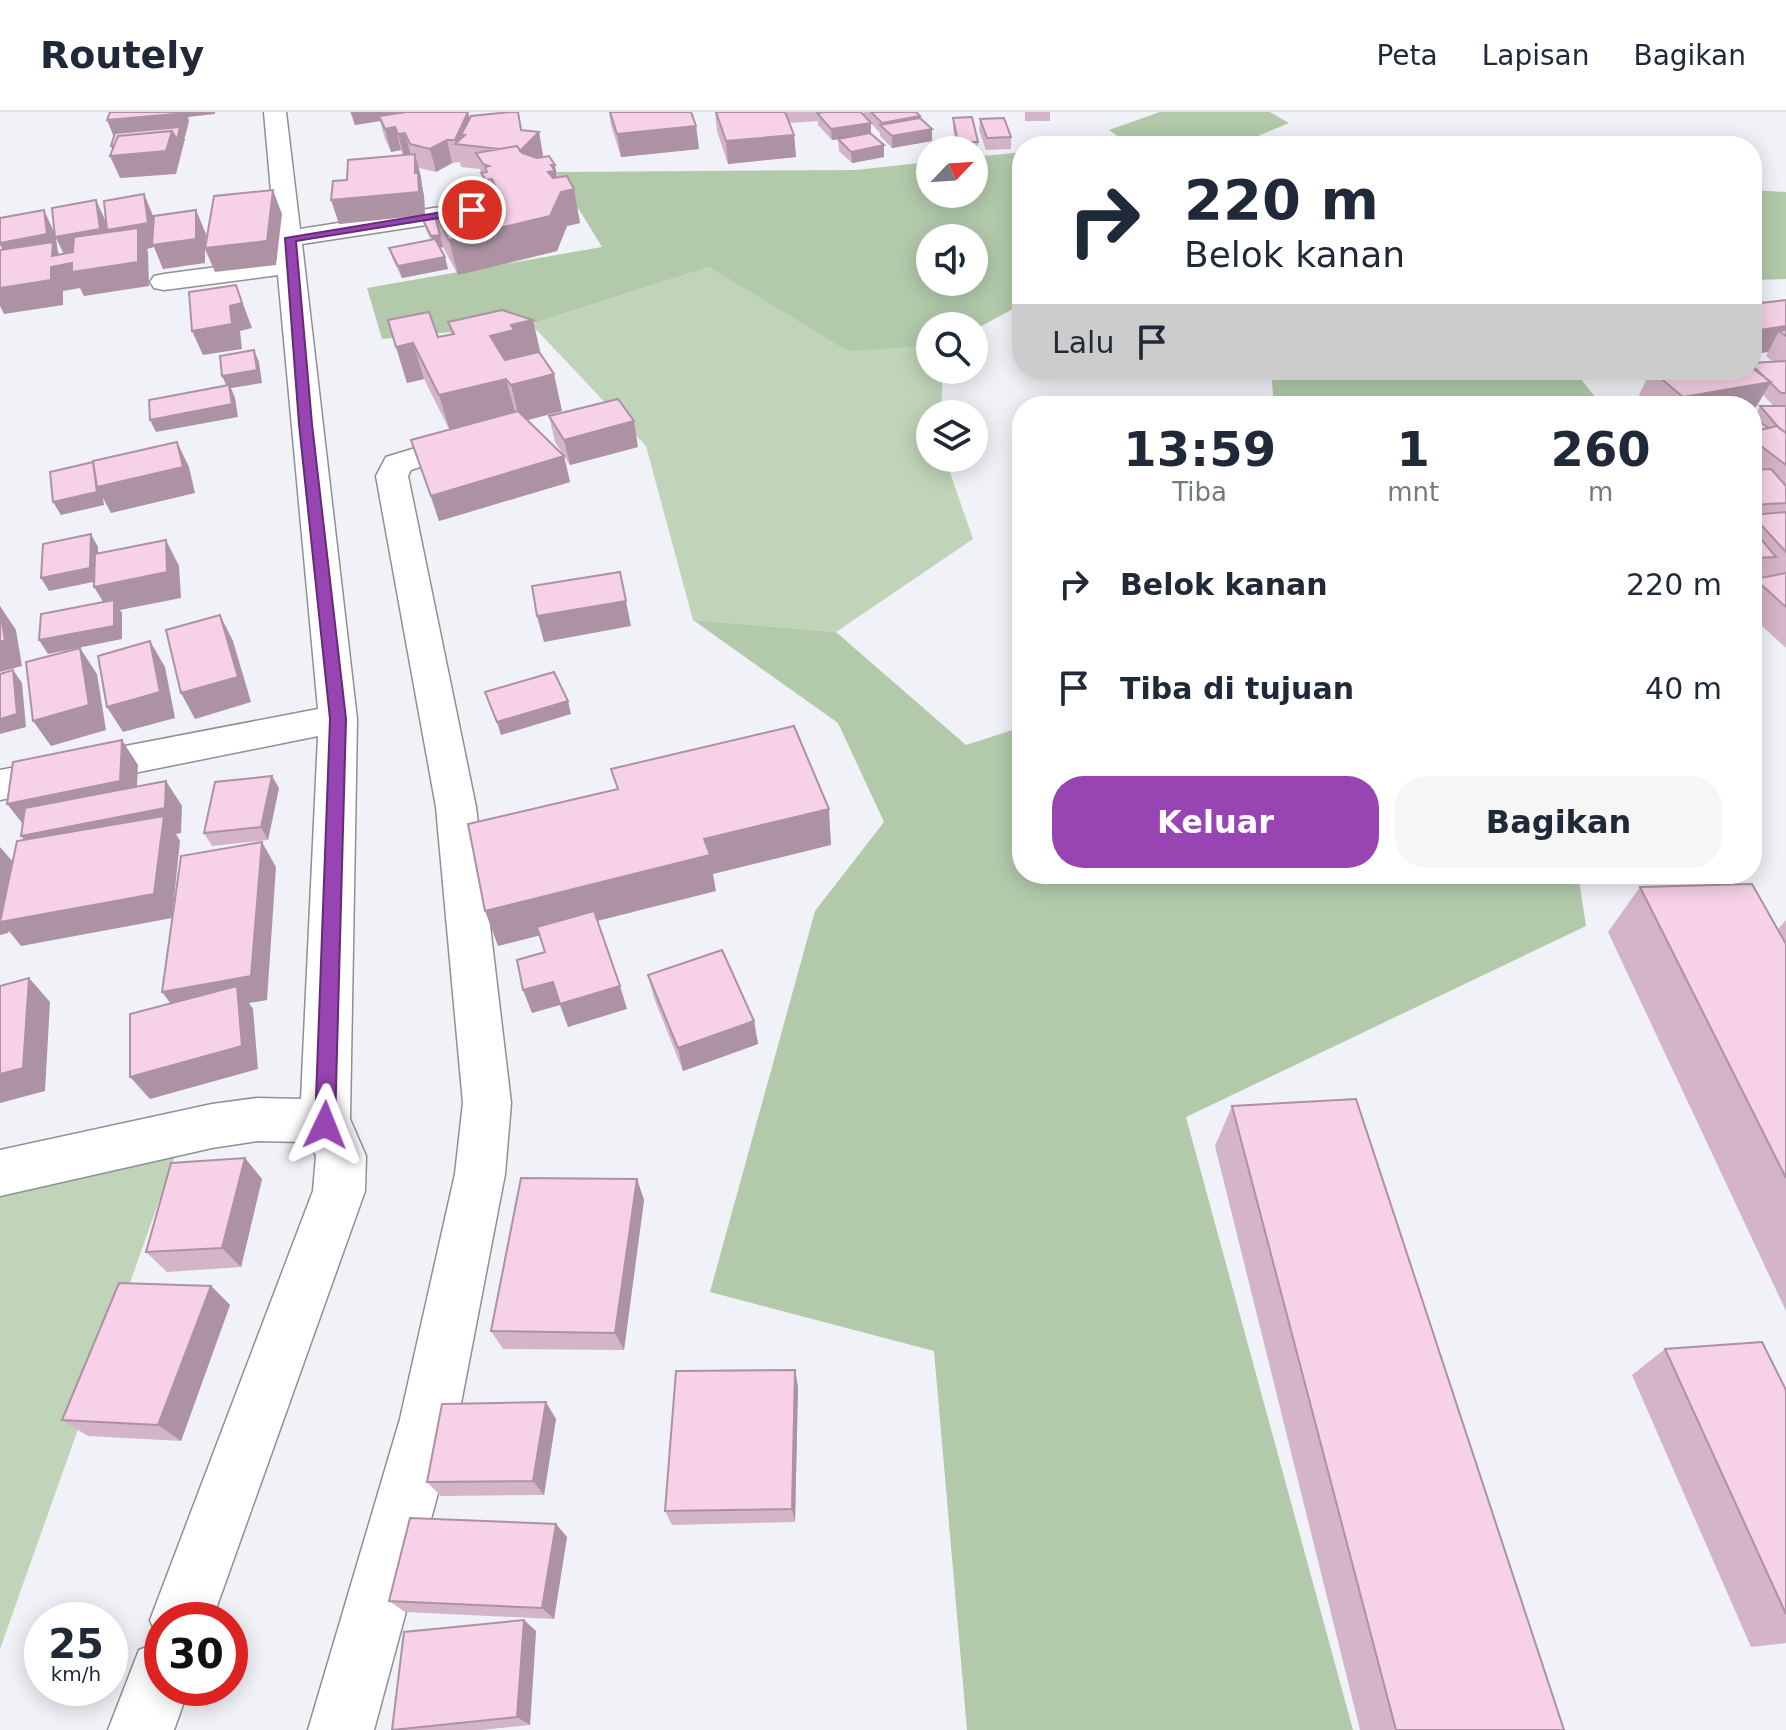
<!DOCTYPE html>
<html lang="id">
<head>
<meta charset="utf-8">
<style>
	body { margin:0; font-family:"DejaVu Sans",sans-serif; background:#f6f6f7; color:#1f2937; height:100vh; display:flex; flex-direction:column; font-size:30px; white-space:nowrap }
	* { box-sizing:border-box; margin:0 }
	p { font-size:26px; color:#747a83 }
	.icon { flex:none; width:44px; height:44px; fill:none; stroke:currentColor; stroke-width:2; stroke-linecap:round; stroke-linejoin:round }
	.map { position:relative; flex:1; overflow:hidden }
	.drawer { position:absolute; left:1012px; top:284px; width:750px; height:488px; display:flex; flex-direction:column; background:#fff; border-radius:32px; box-shadow:0 4px 20px #0003 }
	.drawer>* { flex:none }
	.guide { position:absolute; left:1012px; top:24px; width:750px; height:244px; border-radius:32px; box-shadow:0 4px 20px #0003; background:#fff; color:#1f2937; overflow:hidden }
	.needle { width:52px; rotate:65deg }
	.buttons { position:absolute; left:916px; top:24px; display:grid; gap:16px }
	.buttons a { display:grid; place-items:center; width:72px; height:72px; border-radius:50%; background:#fff; box-shadow:0 4px 20px #0003; font-size:40px }
	.speed { position:absolute; left:24px; top:1490px; display:flex; gap:16px; font-size:40px; font-weight:700; text-align:center }
	.speed>* { display:grid; place-content:center; width:104px; height:104px; border-radius:50%; background:#fff; box-shadow:0 4px 20px #0003; line-height:1 }
	.speed small { font-size:20px; font-weight:400 }
	.speed .limit { border:12px solid #d22; background:#fff; color:#111 }
	.pin { position:absolute; display:grid; place-items:center; width:68px; height:68px; color:#fff; margin:-34px; border:4px solid #fff; border-radius:50%; box-shadow:0 2px 8px #0007 }
	.me { position:absolute; width:88px; margin:-44px; rotate:2deg; stroke-linejoin:round; filter:drop-shadow(0 0 6px #0008) }
	.turn { display:flex; align-items:center; gap:28px; height:168px; padding:0 40px; font-size:36px }
	.turn .icon { width:104px; height:104px; stroke-width:2.5 }
	.turn b { display:block; font-size:56px; line-height:68px }
	.then { display:flex; align-items:center; height:76px; padding:0 40px; background:#0003; gap:16px; font-size:30px }
	.eta { display:flex; justify-content:space-evenly; align-items:center; height:136px; text-align:center }
	.eta b { font-size:48px; font-weight:700; line-height:56px }
	.button { display:flex; gap:16px; margin-top:auto; padding:16px 40px }
	.button a { flex:1; height:92px; border-radius:32px; background:#9844b2; color:#fff; font-size:32px; font-weight:700; line-height:92px; text-align:center }
	.button a+a { background:#f6f6f7; color:#1f2937 }
	ul { padding:0; list-style:none }
	li { display:flex; align-items:center; gap:24px; height:104px; padding:0 40px }
	li div { flex:1 }
	li b { display:block; font-size:30px }
	li em { font-style:normal }
	header { display:flex; align-items:center; gap:48px; box-sizing:border-box; height:112px; padding:0 40px; background:#fff; border-bottom:2px solid #e0e1e3 }
	header strong { font-size:38px }
	nav { display:flex; gap:44px; margin-inline-start:auto; font-size:28px }
	.map>svg:first-child { display:block }
	.green { fill:#bfd4b8 }
	.forest { fill:#b2caaa; fill-rule:evenodd }
	.lines { fill:none; stroke-linecap:round; stroke-linejoin:round }
	.street-casing { stroke:#8f9095; stroke-width:3 }
	.street { fill:#fff; fill-rule:evenodd }
	.wall { fill:#d4b4c7 }
	.shaded-wall { fill:#ac92a2; fill-rule:evenodd }
	.building { fill:#f6d1e7; stroke:#ac92a2; stroke-width:2 }
	.route { fill:#9844b2; stroke:#632c74; stroke-width:2 }
</style>
</head>
<body>
<header>
<strong>Routely</strong>
<nav><a>Peta</a><a>Lapisan</a><a>Bagikan</a></nav>
</header>
<div class="map">
<svg width="1786" height="1618" viewBox="0 0 1786 1618">
	<rect width="100%" height="100%" fill="#f0f2f7"/>
	<path class="green" d="M709 155 848 238 930 234V258H943L941 302H930V346H945L973 427 836 520 693 508 646 334 531 212Z
		M181 1027 0 1537V1078Z"/>
	<path class="forest" d="M1160 0H1270L1289 11 1234 34H1132L1109 18Z
		M1022 40V192L974 218V214H930V234L848 239 709 155 531 212 382 227 367 176 602 135 556 60 855 58 930 50V82H974V45ZM930 126H974V170H930Z
		M1752 78 1786 80V167L1752 168Z
		M1271 258H1574L1602 294H1274Z
		M693 508 836 520 966 633 1022 615V762H1578L1586 814 1186 1005 1353 1618H967L934 1239 710 1180 815 799 884 710 838 611Z"/>
	<g class="lines">
		<defs>
			<path id="street" d="M264 0H286L300 117 472 90 485 98 472 106 302 132 357 607 350 1007 366 1044 365 1079 212 1508H162V1576H189L174 1618H108L139 1538 159 1530 150 1508 313 1079 316 1044 310 1032 302 1030 257 1029 212 1036 0 1084V1038L212 992 257 986 301 987 318 624 0 688V658L318 597 278 163 164 178 154 176 150 170 154 164 164 162 277 147Z
				M461 322 472 324 477 331 472 338 411 358 408 364 476 695 511 991 505 1062 458 1307 374 1618H308L400 1307 455 1062 463 991 436 695 376 364 386 345Z"/>
		</defs>
		<use href="#street" class="street-casing"/>
		<use href="#street" class="street"/>
	</g>
	<path class="wall" d="M350 0H468L469 6 518 0 522 18 543 43 541 45 557 65 574 77 580 111 567 114 557 139 458 163 443 135 440 136 448 157 402 166 393 148 389 136 431 128 426 118 422 106 489 92 480 57 461 55 460 50 452 51 436 60 419 56 424 84 425 103 339 112 347 68 403 43 401 38 391 40 385 27 380 9 355 13Z
		M609 0H691L696 14 699 37 621 45 611 13Z
		M715 0H861L864 3V0H916L932 29 892 36 880 24V21L871 11V22L884 33V45L852 51 839 39 838 27 832 28 818 13V9L789 11 794 23 796 45 728 52 717 19Z
		M1025 0H1050V9H1025Z
		M953 6 978 30 977 41H974V38H957L953 17Z
		M980 7 1011 25V37L986 38 979 18Z
		M1786 188V293L1774 294 1763 283 1756 295 1752 294H1651L1639 283 1651 258H1752V251L1773 250 1766 244 1768 240 1752 242V192Z
		M388 208 438 225 451 222 448 210 533 208 541 243 562 299 527 308 564 344 570 370 439 409 411 328 449 317 424 267 407 271Z
		M1760 294H1786V536L1752 505V473L1753 471H1752V304L1754 306Z
		M549 304 638 335 570 353 555 330Z
		M279 676 268 728 212 734 204 721Z
		M1640 775 1778 817 1786 808V1199L1608 820Z
		M648 863 754 909 758 932 683 959 654 886Z
		M1232 994 1564 1618H1360L1215 1034Z
		M262 1067 241 1155 167 1160 146 1140Z
		M637 1067 644 1088 624 1238 503 1237 491 1219Z
		M211 1174 230 1193 181 1329 88 1324 62 1308Z
		M1665 1237 1786 1278V1531L1751 1535 1632 1263Z
		M795 1258 798 1275 795 1410 672 1413 665 1399Z
		M556 1307 544 1383 441 1384 427 1370Z
		M556 1412 567 1425 554 1507 405 1500 389 1489Z
		M524 1508 536 1519 530 1613 481 1618H392Z"/>
	<path class="shaded-wall" d="M148 0H215V2L188 5 189 9 185 25H184L185 27 176 62 120 66 110 44 115 43 111 34 116 30 107 8Z
		M351 0H413L379 4 380 9 355 13Z
		M468 0 473 22 461 23 463 33 456 32 455 28Z
		M920 4V16L882 14V11Z
		M871 11V22L832 28 831 17Z
		M696 14 699 37 621 45 617 22Z
		M395 15 401 38 391 40 385 17Z
		M932 17V29L892 36V24Z
		M539 20 543 43 525 62 520 39Z
		M405 21 411 44 404 45 398 22Z
		M794 23 796 45 728 52 726 29Z
		M447 28 452 51 436 60 430 37Z
		M884 33V45L852 51 851 40Z
		M415 42 421 65 422 74 424 84 425 103 339 112 331 88 415 61Z
		M551 53H555L560 81 561 80 574 77 580 111 567 114 557 139 458 163 449 128 548 60Z
		M492 67 500 101 494 102 486 68Z
		M273 78 282 102 276 153 215 160 205 137V151L163 157 154 135 147 137 148 140 149 174 84 184 80 176 63 179V193L4 202 0 194V176L11 155 0 133V131L44 98 55 122 96 88 107 112 144 82 154 106 196 98 206 122 205 136ZM108 119 118 142 64 153 58 140 56 126 67 149 111 141Z
		M440 123 443 135 435 137 431 124Z
		M445 145 448 157 402 166 398 154Z
		M236 173 252 216 240 219 242 237 203 243 192 219 230 194Z
		M533 208 541 244 499 260 490 224 511 213Z
		M1786 214V224L1779 219 1768 240 1752 242V231L1759 218Z
		M413 231 424 267 407 271 396 235Z
		M254 238 259 250 262 271 231 276 235 286 238 305 156 320 150 308 228 277 222 264Z
		M554 262 562 299 520 310 511 273Z
		M506 267 516 303 450 319 439 283Z
		M1771 270 1756 295 1752 296V294H1678L1683 285Z
		M634 309 638 335 570 353 564 328Z
		M177 330 189 355 195 381 111 401 103 386 104 393 61 403 53 390 93 350Z
		M564 344 570 370 439 409 431 384Z
		M91 422 98 435V469L49 479 41 466Z
		M166 428 179 454 181 486 120 498 122 501V527L48 542 39 528 110 501 94 475Z
		M626 489 631 514 544 530 537 504Z
		M0 494 16 518 22 554 0 560Z
		M220 503 233 529 251 590 195 607 181 581Z
		M150 529 165 555 175 606 123 620 107 595Z
		M80 536 97 562 106 618 51 634 33 609Z
		M13 558 22 571 26 615 0 622V607Z
		M568 589 571 602 501 623 497 610Z
		M122 628 138 653 136 694 27 717 7 692Z
		M272 664 279 676 268 728 261 715Z
		M166 669 182 694 181 721 176 722 180 729 172 806 21 834 9 819 8 821 0 823V735L13 750 41 749 21 724Z
		M829 697 831 733 713 762 716 779 498 834 485 799 704 727Z
		M262 730 276 755 267 888 249 891 253 897 258 957 150 987 130 965 180 904 162 880Z
		M29 866 50 890 45 979 0 991V962Z
		M553 870 620 874 627 897 568 915 560 893 532 901 523 878Z
		M754 909 758 932 683 959 678 936Z
		M245 1046 262 1067 241 1155 222 1136Z
		M637 1067 644 1088 624 1238 615 1221Z
		M211 1174 230 1193 181 1329 158 1313Z
		M795 1258 798 1275 795 1410 792 1397Z
		M546 1290 556 1307 544 1383 533 1369Z
		M556 1412 567 1425 554 1507 542 1496Z
		M524 1508 536 1519 530 1613 517 1605Z"/>
	<path class="building" d="M110 0H177L176 2 107 8Z
		M406 0H468L455 28H447L430 37 410 32 405 21 398 22 395 15 385 17 379 4Z
		M510 0H518L521 18 539 20 520 39 517 34 499 37 455 32 465 23H461L471 4Z
		M610 0H691L696 14 617 22Z
		M716 0H785L794 23 726 29Z
		M826 0H861L871 11 831 17 817 1Z
		M871 0H916L920 4 882 11Z
		M972 5 978 30H958L953 6Z
		M920 6 932 17 892 24 880 13Z
		M1004 6 1011 25 987 26 980 7Z
		M180 15 177 28 172 19 118 24 114 34H111L115 21Z
		M172 19 166 39 110 44 118 24Z
		M870 21 884 33 851 40 838 27Z
		M517 34 522 41 537 46 549 44 555 53H551L555 59 548 60 553 66 567 64 574 77 561 80 550 104 449 128 435 102 492 91 494 94 502 89 492 67 486 68 481 61 487 60 485 55 489 54 483 52 476 41Z
		M415 42V61H418L419 80 331 88 333 69 347 68 348 48Z
		M273 78 267 129 205 136 214 84Z
		M144 82 148 111 107 118 104 89Z
		M96 88 100 117 55 125 52 96Z
		M44 98 47 122 0 131V106Z
		M196 98V127L152 133 154 104Z
		M435 104 440 123 431 124 422 106Z
		M138 116V150L72 160V151L51 155V168L0 176V138L53 130 52 144 73 140 74 125Z
		M435 127 445 145 398 154 389 136Z
		M236 173 242 191 230 194 232 212 192 219 189 180Z
		M1786 188V214L1759 218 1752 213V192Z
		M502 198 533 208 511 213 514 218 490 224 505 248 539 240 554 262 511 273 506 267 439 283 413 231 396 235 388 208 429 200 438 225 454 222 448 210Z
		M1786 218V224L1779 219Z
		M254 238 257 258 222 264 220 244Z
		M1785 249 1786 250V281H1781L1752 253V251Z
		M1752 256 1771 270 1683 285 1651 258H1752Z
		M229 273 232 292 150 308 149 288Z
		M618 287 634 309 564 328 549 304Z
		M1760 294H1786V321L1779 316Z
		M518 299 564 344 431 384 411 328Z
		M1752 304 1768 316 1752 320Z
		M1777 314 1786 321V353L1752 327V320Z
		M177 330 183 355 97 375 93 349Z
		M93 350 97 380 53 390 50 360Z
		M1771 357 1786 374V391L1752 393V358Z
		M1786 400V440L1752 403Z
		M1752 416 1776 445 1752 446Z
		M91 422 90 456 41 466 43 432Z
		M166 428 167 460 94 475 95 442Z
		M620 460 626 489 537 504 532 474Z
		M1786 461V495L1755 467Z
		M114 488V514L39 528 41 502Z
		M0 500 5 528 0 530Z
		M220 503 238 565 181 581 166 518Z
		M150 529 160 580 107 595 98 544Z
		M80 536 89 593 33 609 26 550Z
		M13 558 17 602 0 607V562Z
		M554 560 568 589 497 610 485 580Z
		M794 614 829 697 704 727 710 743 485 799 468 712 618 677 611 657Z
		M122 628 120 669 7 692 13 650Z
		M272 664 261 715 204 721 215 670Z
		M166 669 165 696 21 724 25 696Z
		M164 704 154 782 0 810 17 729Z
		M262 730 251 864 162 880 181 744Z
		M1752 772 1786 832V1066L1640 775Z
		M594 799 620 874 560 892 553 870 523 878 517 848 545 840 537 815Z
		M722 838 754 909 678 936 648 863Z
		M29 866 23 956 0 962V874Z
		M237 874 242 934 130 965V902Z
		M1356 987 1564 1618H1396L1232 994Z
		M245 1046 222 1136 146 1140 171 1051Z
		M521 1066 637 1067 615 1221 491 1219Z
		M119 1171 211 1174 158 1313 62 1308Z
		M1762 1230 1786 1278V1502L1665 1237Z
		M795 1258 792 1397 665 1399 676 1259Z
		M546 1290 533 1369 427 1370 442 1292Z
		M410 1406 556 1412 542 1496 389 1489Z
		M524 1508 517 1605 392 1618 404 1520Z"/>
	<path class="route" d="M472 95 476 100 296 129 312 312 346 607 335 1013 332 1020 325 1022 318 1020 315 1013 330 607 299 312 285 126Z"/>
</svg>
<div class="buttons">
<a><svg class="needle" viewBox="-14 -14 28 28"><path d="M0-13l5 13h-10z" fill="#e53935"/><path d="M0 13l5-13h-10z" fill="#747a83"/></svg></a>
<a><svg class="icon" aria-label="sound" viewBox="0 0 24 24"><path d="M4 9h4l5-4v14l-5-4H4zM17 9q2 3 0 6"/></svg></a>
<a><svg class="icon" aria-label="search" viewBox="0 0 24 24"><circle cx="10" cy="10" r="6"/><path d="M15 15l6 6"/></svg></a>
<a><svg class="icon" aria-label="layers" viewBox="0 0 24 24"><path d="M12 4l9 5-9 5-9-5zM3 14l9 5 9-5"/></svg></a>
</div>
<div class="speed"><div>25<small>km/h</small></div><div class="limit">30</div></div>
<div class="pin" style="left:472px;top:98px;background:#d93025"><svg class="icon" aria-label="arrive" viewBox="0 0 24 24"><path d="M6 21V4h12l-3 4 3 4H6"/></svg></div>
<svg class="me" style="left:325px;top:1013px" viewBox="-20 -20 40 40"><path d="M0-17L14 15 0 8-14 15z" fill="#9844b2" stroke="#fff" stroke-width="4"/></svg>
<div class="guide">
<div class="turn"><svg class="icon" aria-label="right" viewBox="0 0 24 24"><path d="M7 20v-9h11M14 6l5 5-5 5"/></svg><div><b>220 m</b>Belok kanan</div></div>
<div class="then">Lalu<svg class="icon" aria-label="arrive" viewBox="0 0 24 24"><path d="M6 21V4h12l-3 4 3 4H6"/></svg></div>
</div>
<section class="drawer">
<div class="eta">
<div><b>13:59</b><p>Tiba</p></div>
<div><b>1</b><p>mnt</p></div>
<div><b>260</b><p>m</p></div>
</div>
<ul>
<li><svg class="icon" aria-label="right" viewBox="0 0 24 24"><path d="M7 20v-9h11M14 6l5 5-5 5"/></svg><div><b>Belok kanan</b></div><em>220 m</em></li>
<li><svg class="icon" aria-label="arrive" viewBox="0 0 24 24"><path d="M6 21V4h12l-3 4 3 4H6"/></svg><div><b>Tiba di tujuan</b></div><em>40 m</em></li>
</ul>
<div class="button"><a>Keluar</a><a>Bagikan</a></div>
</section>
</div>
</body>
</html>
